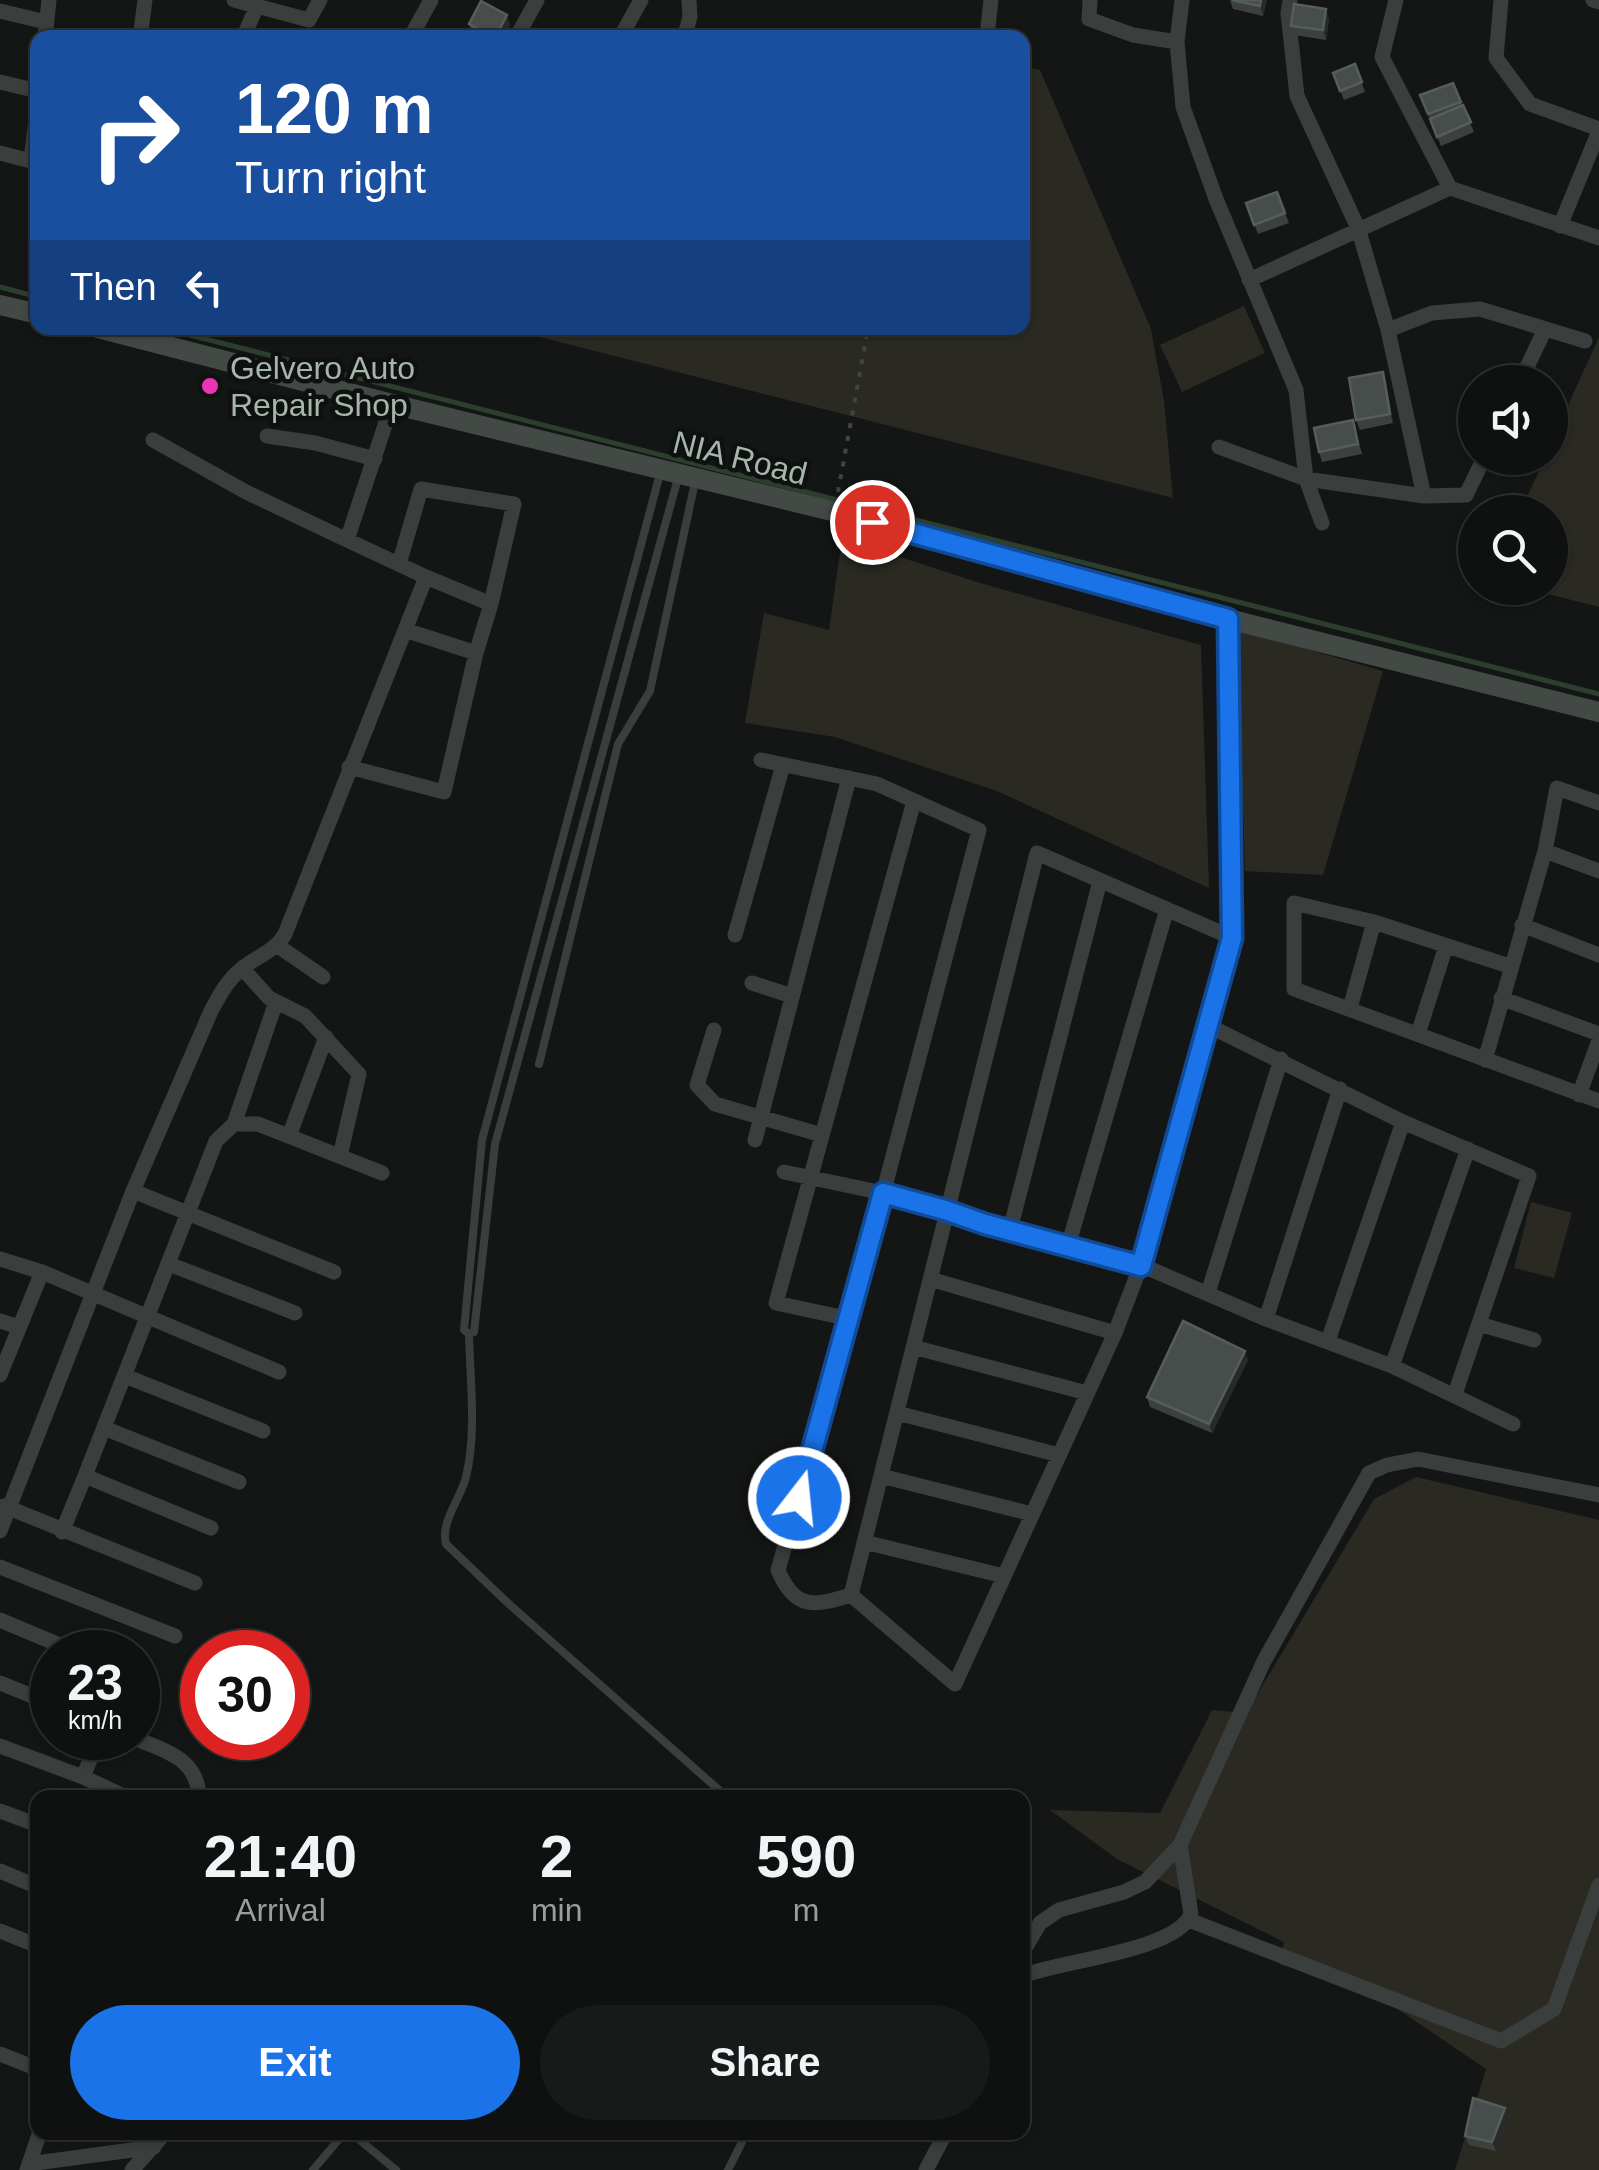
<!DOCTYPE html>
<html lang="en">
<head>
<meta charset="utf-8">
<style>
	body { margin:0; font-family:Arial,sans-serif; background:#181919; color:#f1f3f6; height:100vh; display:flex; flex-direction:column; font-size:38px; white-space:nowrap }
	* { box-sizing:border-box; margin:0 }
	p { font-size:32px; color:#9b9d9f }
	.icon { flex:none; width:55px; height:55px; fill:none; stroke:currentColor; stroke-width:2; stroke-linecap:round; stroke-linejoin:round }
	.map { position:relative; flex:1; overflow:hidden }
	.details { position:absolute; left:30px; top:1790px; width:1000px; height:350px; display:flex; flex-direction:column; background:#0f1010; border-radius:20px; box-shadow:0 2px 8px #0004,0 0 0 2px #2f3030 }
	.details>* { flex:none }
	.guide { position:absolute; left:30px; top:30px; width:1000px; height:305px; border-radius:20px; box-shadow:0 2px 8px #0004,0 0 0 2px #2f3030; background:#1a4fa0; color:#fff; overflow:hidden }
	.controls { position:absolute; left:1458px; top:365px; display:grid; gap:20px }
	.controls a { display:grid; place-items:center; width:110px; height:110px; border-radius:50%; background:#0f1010; box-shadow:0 2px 8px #0004,0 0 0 2px #2f3030; font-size:50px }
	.speed { position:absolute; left:30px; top:1630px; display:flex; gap:20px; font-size:50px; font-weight:700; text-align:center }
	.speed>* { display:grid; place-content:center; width:130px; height:130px; border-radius:50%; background:#0f1010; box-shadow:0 2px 8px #0004,0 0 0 2px #2f3030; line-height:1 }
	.speed small { font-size:25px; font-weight:400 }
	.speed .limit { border:15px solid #d22; background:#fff; color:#111 }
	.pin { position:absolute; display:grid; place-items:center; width:85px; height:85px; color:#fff; margin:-42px; border:5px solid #fff; border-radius:50%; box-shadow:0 2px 10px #0007 }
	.me { position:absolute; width:110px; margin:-55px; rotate:16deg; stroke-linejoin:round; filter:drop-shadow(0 0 8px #0008) }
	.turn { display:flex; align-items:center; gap:35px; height:210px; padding:0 40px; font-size:45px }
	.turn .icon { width:130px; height:130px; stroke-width:2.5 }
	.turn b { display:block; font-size:70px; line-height:85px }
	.then { display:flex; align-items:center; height:95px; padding:0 40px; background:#0003; gap:20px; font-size:38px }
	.eta { display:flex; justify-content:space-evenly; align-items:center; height:170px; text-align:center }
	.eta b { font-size:60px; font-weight:600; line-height:70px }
	.cta { display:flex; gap:20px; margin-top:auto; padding:20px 40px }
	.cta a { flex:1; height:115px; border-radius:60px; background:#1a73e8; color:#fff; font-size:40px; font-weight:600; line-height:115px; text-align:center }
	.cta a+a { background:#181919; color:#f1f3f6 }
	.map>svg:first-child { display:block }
	.green { fill:#2a2922 }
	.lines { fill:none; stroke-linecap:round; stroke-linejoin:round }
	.stream { stroke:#2d3e2f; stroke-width:5 }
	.path { stroke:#3f4641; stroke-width:4; stroke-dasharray:5 8; stroke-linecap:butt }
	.lane { stroke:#3a3f3d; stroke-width:8 }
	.street { stroke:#3a3f3d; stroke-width:15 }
	.secondary { stroke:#434a46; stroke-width:20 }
	.wall { fill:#3c413e }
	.shaded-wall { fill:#272a29 }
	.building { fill:#474d4a; stroke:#565e59; stroke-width:2.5 }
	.route-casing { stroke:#114b97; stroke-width:25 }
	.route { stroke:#1a73e8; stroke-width:18 }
	.poi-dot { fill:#ed34b5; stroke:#0f1010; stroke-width:4 }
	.labels { text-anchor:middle; stroke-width:9; stroke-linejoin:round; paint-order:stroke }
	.poi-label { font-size:32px; fill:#a6b6ab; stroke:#0f1010; text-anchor:start }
	.street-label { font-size:32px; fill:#a6b6ab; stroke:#0f1010 }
</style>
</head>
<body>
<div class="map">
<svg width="1599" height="2170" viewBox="0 0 1599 2170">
	<rect width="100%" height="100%" fill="#141615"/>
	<path class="green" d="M1023 67 1040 70 1151 329 1164 401 1173 498 504 328H1022Z
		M1244 306 1265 353 1182 392 1160 345Z
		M1599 337V607L1524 588H1550V512H1520L1545 458H1550V445Z
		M842 538 980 583 1201 645 1209 888 997 791 835 737 745 723 764 613 829 630Z
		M1237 629 1383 671 1323 875 1245 871Z
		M1531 1202 1572 1213 1554 1278 1514 1268Z
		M1416 1477 1599 1520V2170H1455L1486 2069 1356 1981 1280 1965 1284 1942 1117 1859 1050 1810 1160 1813 1212 1710 1246 1713 1374 1499Z"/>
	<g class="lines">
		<path class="stream" d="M0 287 38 297
			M190 335 1599 694"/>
		<path class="path" d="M838 492 868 328"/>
		<path class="lane" d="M661 470 482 1140 464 1330 469 1334 474 1332 495 1144 678 478
			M539 1064 618 744 650 691 695 482
			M469 1334C470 1380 477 1432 466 1477 461 1498 440 1522 446 1544L510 1605 728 1798
			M350 2132 396 2170
			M313 2170 345 2132
			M728 2170 747 2132"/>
		<path class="street" d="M234 0 309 20 320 0
			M1090 0 1089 19 1133 35 1177 42
			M1182 0 1177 42 1183 107 1216 199 1296 390 1306 479 1322 523
			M1290 0 1288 13 1297 96 1358 228 1388 330 1424 496
			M1396 0 1382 57 1450 188
			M1501 0 1496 58 1530 104 1599 129
			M1593 0 1599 2
			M0 11 46 22
			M987 36 991 0
			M45 38 49 0
			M140 38 145 0
			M243 38 257 6
			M410 38 431 0
			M516 38 537 0
			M620 38 641 0
			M684 38 690 17 689 0
			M0 82 38 91
			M0 153 31 161 38 102
			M1560 226 1599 131
			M1249 280 1450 188 1599 238
			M1388 330 1432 313 1480 309 1585 341
			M1520 382 1545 329
			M267 436 315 443 375 459
			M153 440 246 492 347 540
			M1219 447 1306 479 1424 496 1466 495 1484 458
			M399 564 421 489 514 504 491 604 476 653
			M426 577 491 604
			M761 760 877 784 979 830 850 1319 778 1570C795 1611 815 1606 851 1595
			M349 767 444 792 476 653 405 630
			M1545 851 1599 871
			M1522 925 1599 955
			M735 935 783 765
			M278 946 323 977
			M1509 966 1374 922 1294 903V989L1599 1101
			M242 968 269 998 305 1016 359 1074 340 1156
			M752 983 792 996
			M1501 998 1599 1034
			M1350 1008 1374 922
			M1207 1025 1403 1122 1529 1176 1455 1394
			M714 1030 697 1085 715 1104 822 1135
			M1418 1034 1446 946
			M1485 1060 1545 851 1557 788 1599 803
			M1579 1095 1599 1040
			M234 1124 276 1002
			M289 1136 326 1037
			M755 1140 849 778
			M784 1172 883 1193 945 1210 985 1225 1141 1265 1266 1319 1392 1366 1513 1424
			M133 1191 334 1272
			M1010 1230 1100 881
			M1068 1246 1167 909
			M0 1259 42 1272 279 1372
			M169 1264 295 1313
			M930 1279 1115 1333
			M1208 1293 1281 1059
			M850 1319 776 1303 914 801
			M1266 1319 1340 1089
			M0 1321 19 1327
			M1479 1324 1534 1340
			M1328 1341 1403 1122
			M913 1347 1087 1393
			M1392 1366 1468 1149
			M0 1375 42 1272
			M125 1376 263 1431
			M897 1413 1059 1455
			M104 1428 239 1482
			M881 1476 1032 1514
			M4 1506 195 1583
			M211 1528 85 1476 216 1141 234 1124H258L382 1173
			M0 1531 133 1191 211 1011C219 996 227 981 240 970 256 956 274 953 285 934L426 577 347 540 392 404
			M62 1532 85 1476
			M864 1542 1004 1576
			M0 1567 175 1636
			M851 1595 955 1684 1115 1333 1141 1265 1233 938 1228 619
			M851 1595 1037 853 1233 938
			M0 1620 76 1652
			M138 1679 153 1685
			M0 1683 52 1704
			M134 1738C165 1751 198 1758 199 1798
			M0 1746 83 1777 99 1738
			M83 1777 128 1798
			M0 1811 38 1825
			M0 1871 38 1887
			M1189 1920 1501 2041 1554 2009 1599 1885
			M0 1931 38 1946
			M1022 1953 1040 1923 1059 1910 1124 1892 1145 1882 1180 1845 1264 1661 1369 1473 1387 1465 1418 1459 1599 1495
			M1022 1976C1059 1961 1177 1951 1191 1914L1180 1845
			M0 2054 38 2069
			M29 2164 154 2147
			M27 2170 40 2132
			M132 2170 166 2132
			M926 2170 946 2132"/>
		<path class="secondary" d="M0 305 38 314
			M98 328 392 404 836 512 1228 619 1599 712"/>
	</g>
	<path class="wall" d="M1230 0H1267L1263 16 1233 9Z
		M1329 19 1326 40 1294 35 1291 26Z
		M469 24 510 25 503 38H479L472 34Z
		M1355 64 1365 92 1344 100 1333 73Z
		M1453 83 1474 132 1441 146 1420 95Z
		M1277 192 1289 223 1258 234 1246 203Z
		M1383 372 1386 382 1393 423 1360 430 1356 420Z
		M1353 420 1362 454 1322 462 1319 452Z
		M1248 1360 1212 1433 1150 1407 1147 1397Z
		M1505 2108 1509 2117 1496 2151 1469 2145 1465 2136Z"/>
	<path class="shaded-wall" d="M1261 0H1267L1263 16 1260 6Z
		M1326 9 1329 19 1326 40 1323 30Z
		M507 15 510 25 503 38H495Z
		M1383 372 1386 382 1393 423 1390 414Z
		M1245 1351 1248 1360 1212 1433 1209 1424Z
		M1505 2108 1509 2117 1496 2151 1492 2142Z"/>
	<path class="building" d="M1232 0H1261L1260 6Z
		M481 1 507 15 495 38 469 24Z
		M1294 4 1326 9 1323 30 1291 26Z
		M1355 64 1362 82 1340 91 1333 73Z
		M1453 83 1461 102 1428 114 1420 95Z
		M1463 105 1471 122 1437 137 1430 119Z
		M1277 192 1285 213 1254 225 1246 203Z
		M1383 372 1390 414 1356 420 1349 378Z
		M1353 420 1358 444 1319 452 1314 428Z
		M1183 1321 1245 1351 1209 1424 1147 1397Z
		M1473 2098 1505 2108 1492 2142 1465 2136Z"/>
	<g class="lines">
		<defs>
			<path id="route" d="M799 1498 883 1193 945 1210 985 1224 1141 1266 1232 938 1228 619 872 522"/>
		</defs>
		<use href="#route" class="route-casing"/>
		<use href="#route" class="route"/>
	</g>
	<circle class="poi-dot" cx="210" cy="386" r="10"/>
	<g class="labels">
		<g class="poi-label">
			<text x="230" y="379">Gelvero Auto<tspan x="230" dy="37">Repair Shop</tspan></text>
		</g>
		<g class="street-label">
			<text transform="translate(740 458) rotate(14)" y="11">NIA Road</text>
		</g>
	</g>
</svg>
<div class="controls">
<a><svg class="icon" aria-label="sound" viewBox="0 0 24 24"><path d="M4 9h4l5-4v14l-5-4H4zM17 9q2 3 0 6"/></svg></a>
<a><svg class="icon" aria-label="search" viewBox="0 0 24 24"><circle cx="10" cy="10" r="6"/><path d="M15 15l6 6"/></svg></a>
</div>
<div class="speed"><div>23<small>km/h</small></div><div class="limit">30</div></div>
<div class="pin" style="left:872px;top:522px;background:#d93025"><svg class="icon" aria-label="arrive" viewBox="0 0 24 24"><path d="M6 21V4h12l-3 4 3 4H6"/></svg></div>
<svg class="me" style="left:799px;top:1498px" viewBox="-20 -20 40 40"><circle r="17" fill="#1a73e8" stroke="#fff" stroke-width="3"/><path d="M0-11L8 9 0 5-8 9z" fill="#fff"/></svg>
<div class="guide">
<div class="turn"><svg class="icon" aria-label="right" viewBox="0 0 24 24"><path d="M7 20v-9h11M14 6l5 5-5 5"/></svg><div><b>120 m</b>Turn right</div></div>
<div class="then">Then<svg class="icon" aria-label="left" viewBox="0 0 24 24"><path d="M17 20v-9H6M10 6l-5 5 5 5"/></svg></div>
</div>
<section class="details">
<div class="eta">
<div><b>21:40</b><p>Arrival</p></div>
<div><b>2</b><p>min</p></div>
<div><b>590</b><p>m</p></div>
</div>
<div class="cta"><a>Exit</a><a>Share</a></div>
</section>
</div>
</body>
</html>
